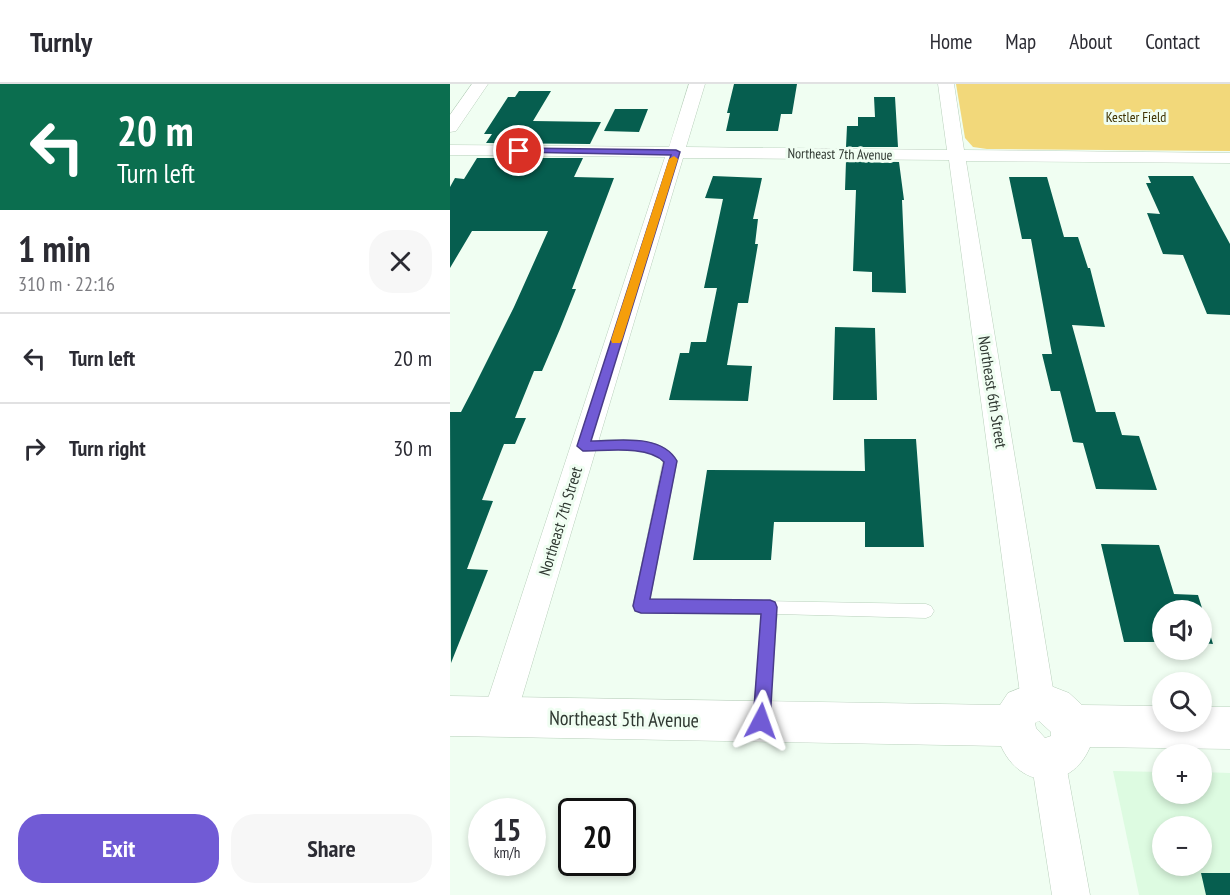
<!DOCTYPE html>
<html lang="en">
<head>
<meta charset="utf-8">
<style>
	body { margin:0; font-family:"PT Sans Narrow",sans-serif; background:#f7f7f7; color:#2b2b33; height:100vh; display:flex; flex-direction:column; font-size:22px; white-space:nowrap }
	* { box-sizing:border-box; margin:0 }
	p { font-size:20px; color:#7c7c81 }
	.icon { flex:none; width:33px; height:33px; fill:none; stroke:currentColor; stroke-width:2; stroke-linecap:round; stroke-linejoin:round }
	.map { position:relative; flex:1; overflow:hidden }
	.sheet { display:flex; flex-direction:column; background:#fff; width:450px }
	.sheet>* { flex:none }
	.guide { background:#0b6e4f; color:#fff; overflow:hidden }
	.fabs { position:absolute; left:702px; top:516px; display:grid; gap:12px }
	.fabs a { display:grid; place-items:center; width:60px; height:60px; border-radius:50%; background:#fff; box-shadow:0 3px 9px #0003; font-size:30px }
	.speed { position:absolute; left:18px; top:714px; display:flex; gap:12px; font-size:30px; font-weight:700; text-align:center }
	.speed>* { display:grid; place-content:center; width:78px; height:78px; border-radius:50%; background:#fff; box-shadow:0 3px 9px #0003; line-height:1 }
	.speed small { font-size:15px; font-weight:400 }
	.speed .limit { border:3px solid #111; border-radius:9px; background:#fff; color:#111 }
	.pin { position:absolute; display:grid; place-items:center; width:51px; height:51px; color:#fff; margin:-26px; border:3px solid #fff; border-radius:50%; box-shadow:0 2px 6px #0007 }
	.me { position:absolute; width:66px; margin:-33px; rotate:4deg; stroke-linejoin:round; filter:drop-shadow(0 0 4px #0008) }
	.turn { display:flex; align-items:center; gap:21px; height:126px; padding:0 18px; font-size:27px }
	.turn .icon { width:78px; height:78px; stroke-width:2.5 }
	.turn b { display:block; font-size:42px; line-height:51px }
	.round { display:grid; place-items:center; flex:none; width:63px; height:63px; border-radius:24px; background:#f7f7f7 }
	.summary { display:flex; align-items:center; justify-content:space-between; height:102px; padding:0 18px }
	h1 { font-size:36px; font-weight:600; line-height:45px }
	.cta { display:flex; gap:12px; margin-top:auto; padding:12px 18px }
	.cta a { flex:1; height:69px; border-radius:24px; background:#715bd5; color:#fff; font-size:24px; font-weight:600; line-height:69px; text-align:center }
	.cta a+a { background:#f7f7f7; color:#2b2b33 }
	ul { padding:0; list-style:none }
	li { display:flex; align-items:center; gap:18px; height:90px; padding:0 18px; border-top:2px solid #e1e1e2 }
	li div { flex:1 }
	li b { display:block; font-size:22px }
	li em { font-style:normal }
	header { display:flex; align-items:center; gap:36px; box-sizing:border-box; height:84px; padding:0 30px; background:#fff; border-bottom:2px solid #e1e1e2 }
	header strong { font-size:28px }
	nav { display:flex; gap:33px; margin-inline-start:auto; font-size:21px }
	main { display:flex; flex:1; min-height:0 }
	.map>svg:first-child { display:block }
	.built { fill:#ddfbe1; fill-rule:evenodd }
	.green { fill:#f2d87a }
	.building { fill:#065e4f }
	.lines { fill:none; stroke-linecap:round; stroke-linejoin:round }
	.service-casing { stroke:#b9d0bc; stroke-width:1 }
	.minor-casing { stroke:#b9d0bc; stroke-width:1 }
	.tertiary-casing { stroke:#b9d0bc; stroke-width:1 }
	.service { fill:#fff; fill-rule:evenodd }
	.minor { fill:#fff; fill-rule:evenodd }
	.tertiary { fill:#fff; fill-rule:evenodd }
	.route { fill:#715bd5; stroke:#493b8a; stroke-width:1.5 }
	.slow { fill:#f59e0b }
	.labels { text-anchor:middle; stroke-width:6; stroke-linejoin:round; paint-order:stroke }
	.far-park-label { font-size:14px; fill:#403404; stroke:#f0fef2 }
	.far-street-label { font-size:14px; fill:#2f3831; stroke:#f0fef2 }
	.street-label { font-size:16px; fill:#2f3831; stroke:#f0fef2 }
	.near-street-label { font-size:20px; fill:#2f3831; stroke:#f0fef2 }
</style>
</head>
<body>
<header>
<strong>Turnly</strong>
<nav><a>Home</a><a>Map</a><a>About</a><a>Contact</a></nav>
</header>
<main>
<section class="sheet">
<div class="guide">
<div class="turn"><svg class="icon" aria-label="left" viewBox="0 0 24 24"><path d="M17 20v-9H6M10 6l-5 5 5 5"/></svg><div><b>20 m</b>Turn left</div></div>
</div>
<div class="summary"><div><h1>1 min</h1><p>310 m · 22:16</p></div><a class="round"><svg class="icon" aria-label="close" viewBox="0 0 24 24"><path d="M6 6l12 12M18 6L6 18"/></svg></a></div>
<ul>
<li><svg class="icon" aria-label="left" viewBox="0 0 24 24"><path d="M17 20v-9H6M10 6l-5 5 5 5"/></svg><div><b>Turn left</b></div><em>20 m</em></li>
<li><svg class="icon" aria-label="right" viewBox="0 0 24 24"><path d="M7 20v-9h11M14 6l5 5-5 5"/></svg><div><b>Turn right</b></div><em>30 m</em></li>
</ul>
<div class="cta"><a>Exit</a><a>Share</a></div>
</section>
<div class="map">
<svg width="780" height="811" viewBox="0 0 780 811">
	<rect width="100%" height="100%" fill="#f0fef2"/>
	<path class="built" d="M663 687 712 688V710H752V688L780 689V811H689ZM712 742H752V782H712Z"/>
	<path class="green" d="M506 0H780V67L537 65 523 63 515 54Z"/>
	<path class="building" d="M284 0H347L342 30H331L328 47H276L280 29H277Z
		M69 7H101L83 37 151 38 140 60 36 59 42 50H34L58 13H65Z
		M424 13H445L448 63H396L397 42H408V33H425Z
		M165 25H198L189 48 154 47Z
		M27 74H133L124 93 164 94 122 205H126L110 245 92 287H84L65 334H76L65 360H54L32 416 43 417 17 485 38 486 1 579 0 328H11L23 305 64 223 98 147H22L0 184V103L5 94 14 95Z
		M396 77 449 78 454 116H452L456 209 422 208V188L403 187 406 106H395Z
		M263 92 312 94 303 135H308L305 160H308L298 219H288L277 281 302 282 298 317 219 316 230 269H239L241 258H256L267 204H254L273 115 255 114Z
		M698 92H743L780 160V231L757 230 733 171 713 170 697 129 710 130 696 99H701Z
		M559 93H597L614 153H628L638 184H640L655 243 622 241 646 328H665L672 351 689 352 707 406 646 405 633 359 623 358 610 307H601L592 270H602L581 155H572Z
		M385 243 425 244 427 316H383Z
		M414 355H466L474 463H415V438H324L321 476H243L257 386 415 387Z
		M651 460 709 461 724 510 748 511 763 560 752 559V526H712V558H674Z
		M751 789H780V811H756Z"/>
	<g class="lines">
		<defs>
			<path id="service" d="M167 356C188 356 215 356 227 377L200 515 476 520 481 522 484 527 481 532 476 534 327 530 319 635 317 641 311 643 305 641 303 635 312 530 191 529 186 527 183 522 213 378C199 360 154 366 133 367L127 362 133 357Z"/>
			<path id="minor" d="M22 0H38L6 47 0 48V31Z
				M239 0H255L236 63 497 66 488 0H504L514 66 780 69V79L516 77 605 617 600 629 588 633 576 629 571 617 499 76 233 74 66 633 61 645 49 650 37 645 32 633 215 73 0 71V61L219 63Z
				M598 658 610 663 615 675 640 811H602L581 675 586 663Z"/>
			<path id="tertiary" d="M588 597 619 609 632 621 712 622V638H752V623H780V665L640 663C621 708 570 705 551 662L0 652V612L550 621 558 609ZM589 637 601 648V652L595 654 586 644 585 639Z"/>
		</defs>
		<use href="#service" class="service-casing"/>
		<use href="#minor" class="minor-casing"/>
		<use href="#tertiary" class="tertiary-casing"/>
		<use href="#service" class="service"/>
		<use href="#minor" class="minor"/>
		<use href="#tertiary" class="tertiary"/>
	</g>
	<path class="route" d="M69 64 226 66 230 68 141 357C168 357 211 349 227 377L200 515 320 516 325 518 327 523 320 637 317 643 311 645 305 643 303 637 311 530 191 529 185 527 183 522 214 378C198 361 156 367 133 367L127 362 221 71 66 68V65Z"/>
	<path class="slow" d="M224 72 228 75 172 256 170 259H162L161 256 219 75Z"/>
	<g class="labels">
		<g class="far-park-label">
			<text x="686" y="38">Kestler Field</text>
		</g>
		<g class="far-street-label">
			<text transform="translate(390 70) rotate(1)" y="5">Northeast 7th Avenue</text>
		</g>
		<g class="street-label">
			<text transform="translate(543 308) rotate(81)" y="6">Northeast 6th Street</text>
			<text transform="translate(110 437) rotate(-73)" y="6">Northeast 7th Street</text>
		</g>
		<g class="near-street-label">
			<text transform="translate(174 635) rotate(1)" y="7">Northeast 5th Avenue</text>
		</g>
	</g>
</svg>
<div class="fabs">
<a><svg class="icon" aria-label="sound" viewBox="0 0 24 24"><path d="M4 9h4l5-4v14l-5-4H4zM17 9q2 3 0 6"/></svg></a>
<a><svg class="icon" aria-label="search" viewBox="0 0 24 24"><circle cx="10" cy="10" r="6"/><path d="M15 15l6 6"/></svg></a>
<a>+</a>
<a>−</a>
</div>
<div class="speed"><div>15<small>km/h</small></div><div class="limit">20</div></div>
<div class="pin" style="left:69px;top:67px;background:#d93025"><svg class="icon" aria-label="arrive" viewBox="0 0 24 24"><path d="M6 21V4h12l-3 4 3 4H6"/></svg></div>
<svg class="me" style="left:311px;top:637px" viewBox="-20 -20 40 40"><path d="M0-17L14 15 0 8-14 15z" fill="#715bd5" stroke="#fff" stroke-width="4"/></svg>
</div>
</main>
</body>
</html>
